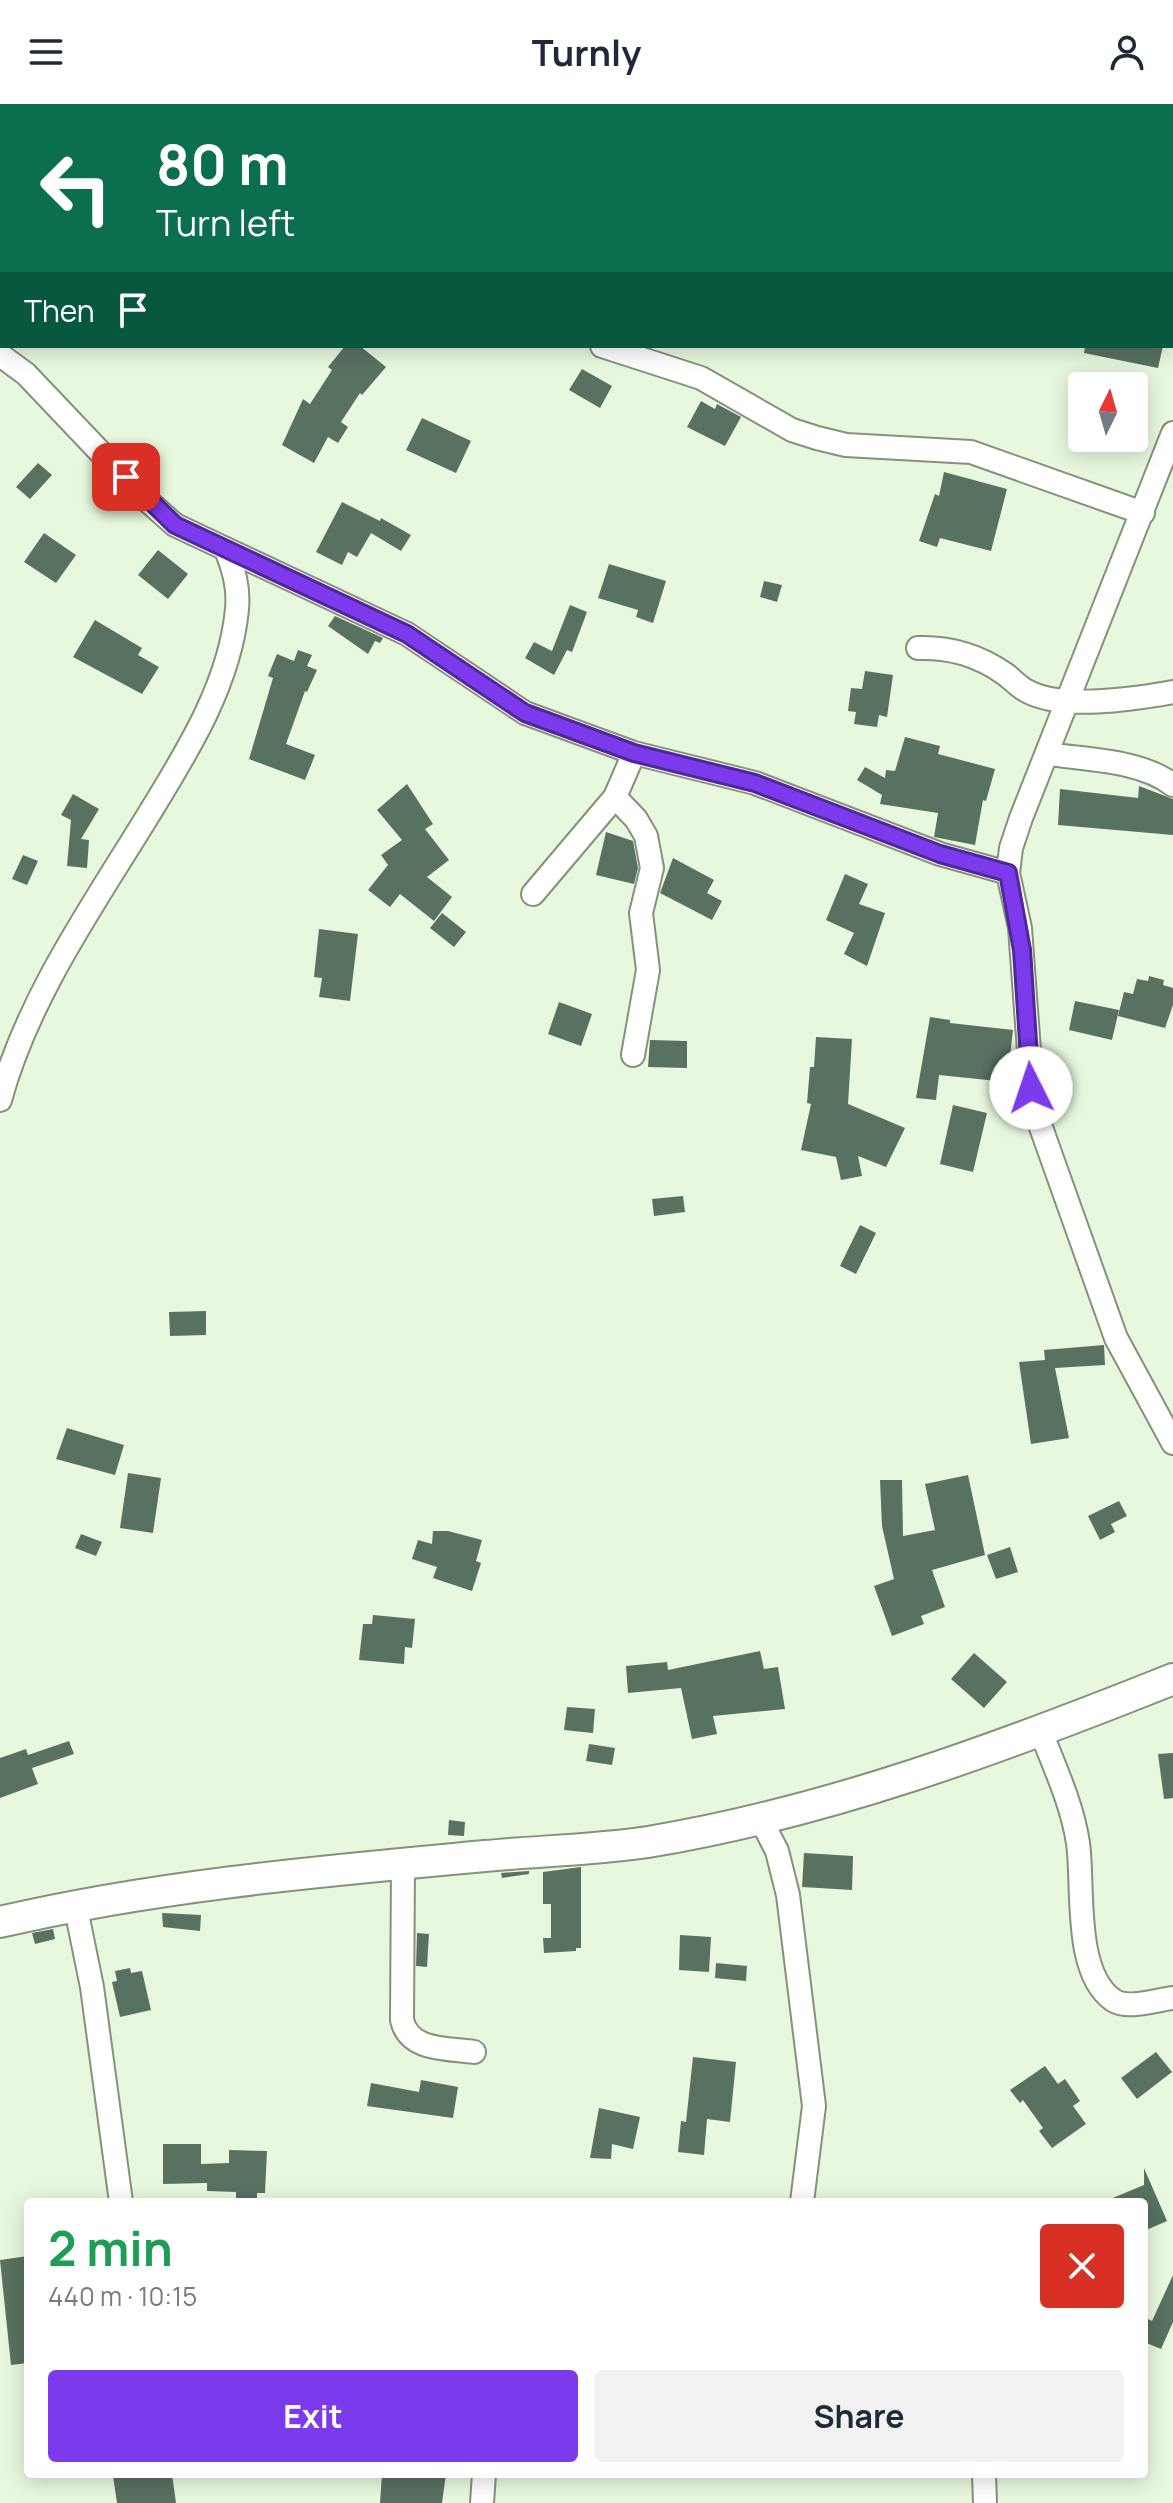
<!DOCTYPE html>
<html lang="en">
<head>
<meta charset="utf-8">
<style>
	body { margin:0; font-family:Manrope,sans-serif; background:#f2f2f3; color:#1f2937; height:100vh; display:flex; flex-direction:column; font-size:30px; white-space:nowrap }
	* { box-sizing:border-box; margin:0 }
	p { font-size:26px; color:#747a83 }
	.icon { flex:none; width:44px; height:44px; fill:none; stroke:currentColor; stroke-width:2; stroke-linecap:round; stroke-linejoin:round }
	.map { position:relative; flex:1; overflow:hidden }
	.details { position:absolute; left:24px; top:2094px; width:1124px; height:280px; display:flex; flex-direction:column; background:#fff; border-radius:8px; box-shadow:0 4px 20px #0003 }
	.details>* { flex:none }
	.guide { position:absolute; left:0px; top:0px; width:1174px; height:244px; box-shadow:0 4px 20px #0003; background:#0b6e4f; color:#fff; overflow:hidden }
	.needle { width:52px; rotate:5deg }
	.tools { position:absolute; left:1068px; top:268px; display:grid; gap:16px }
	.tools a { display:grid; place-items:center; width:80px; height:80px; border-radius:8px; background:#fff; box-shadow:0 4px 20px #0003; font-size:40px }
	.pin { position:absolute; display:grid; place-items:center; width:68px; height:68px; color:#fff; margin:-34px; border-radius:16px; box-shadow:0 4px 12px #0006 }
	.me { position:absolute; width:88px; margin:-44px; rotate:356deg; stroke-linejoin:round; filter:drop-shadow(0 0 6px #0008) }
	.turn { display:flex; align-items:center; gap:28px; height:168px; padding:0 24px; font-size:36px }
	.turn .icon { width:104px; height:104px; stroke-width:2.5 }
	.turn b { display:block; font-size:56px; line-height:68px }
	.then { display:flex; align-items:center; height:76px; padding:0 24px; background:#0003; gap:16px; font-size:30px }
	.round { display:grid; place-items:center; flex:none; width:84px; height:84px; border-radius:8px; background:#f2f2f3 }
	.head { display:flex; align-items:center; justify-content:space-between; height:136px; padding:0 24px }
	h1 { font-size:48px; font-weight:700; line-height:60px; color:#1e9e55 }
	.button { display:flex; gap:16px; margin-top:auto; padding:16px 24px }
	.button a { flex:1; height:92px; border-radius:8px; background:#7c3aed; color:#fff; font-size:32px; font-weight:700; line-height:92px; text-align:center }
	.button a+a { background:#f2f2f3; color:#1f2937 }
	header { display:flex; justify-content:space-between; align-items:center; height:104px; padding:0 24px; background:#fff; font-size:36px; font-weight:700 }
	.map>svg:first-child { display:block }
	.building { fill:#587161 }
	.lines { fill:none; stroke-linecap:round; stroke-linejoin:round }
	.street-casing { stroke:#84927a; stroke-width:26 }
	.secondary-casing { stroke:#84927a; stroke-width:34 }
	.street { stroke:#fff; stroke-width:22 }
	.secondary { stroke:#fff; stroke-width:30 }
	.route-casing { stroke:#51269a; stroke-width:20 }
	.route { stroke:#7c3aed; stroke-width:14 }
</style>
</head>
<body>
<header><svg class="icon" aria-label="menu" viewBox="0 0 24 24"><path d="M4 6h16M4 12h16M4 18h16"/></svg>Turnly<svg class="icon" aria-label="person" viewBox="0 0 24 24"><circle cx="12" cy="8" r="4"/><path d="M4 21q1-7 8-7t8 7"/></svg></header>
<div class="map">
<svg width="1173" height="2399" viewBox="0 0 1173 2399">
	<rect width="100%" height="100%" fill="#e8f8de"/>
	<path class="building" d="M345 242H360L386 263 362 291 360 289 341 318 348 323 338 339 328 333 314 359 282 341 303 295 310 300 332 266 328 263Z
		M1085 242H1163L1158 264 1084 249Z
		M582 265 612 282 600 304 569 286Z
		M701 297 715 305 717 300 741 313 725 342 687 323Z
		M422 314 471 337 456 369 406 346Z
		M38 359 52 371 30 395 16 383Z
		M944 368 1007 385 991 447 940 434 937 443 919 437 935 390 939 392Z
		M342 398 380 417 381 414 411 431 401 447 371 429 357 453 348 448 342 461 316 448Z
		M44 429 76 451 56 479 24 458Z
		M158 446 188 470 168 495 138 471Z
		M609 460 666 477 653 519 636 513 638 506 598 494Z
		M764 477 782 481 777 498 760 493Z
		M570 501 587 508 572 548 567 546 554 571 525 554 534 538 552 547Z
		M335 512 383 534 380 539 375 537 368 550 328 522Z
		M95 516 142 544 138 551 159 563 142 590 73 553Z
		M298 546 312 551 307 562 317 566 307 588 305 587 286 640 315 651 305 676 249 655 273 574 268 572 277 550 294 557Z
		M865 567 893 571 887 613 879 611 877 623 854 620 856 608 848 607 851 584 862 585Z
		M905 633 940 642 938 650 995 665 986 697 983 696 975 741 934 733 938 709 880 700 882 691 857 676 865 663 885 674 886 666 895 667Z
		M407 680 433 720 425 725 449 756 427 773 452 793 434 817 400 790 390 803 368 786 388 761 381 751 402 736 377 706Z
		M1139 682 1173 695V731L1058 721 1060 685 1138 694Z
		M73 690 99 705 81 735 89 736 87 764 67 762 71 716 61 711Z
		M606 728 633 737 638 764 634 780 596 771Z
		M23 751 38 757 27 781 12 775Z
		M673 754 714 776 707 789 722 797 712 816 660 789Z
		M845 770 868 780 859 800 885 809 867 862 844 850 854 829 826 816Z
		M442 809 466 828 454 843 430 824Z
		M319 825 358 830 350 897 319 893 322 874 314 873Z
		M1149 872 1164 876 1163 881 1173 884V901L1165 924 1118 912 1124 888 1133 890 1137 875 1148 877Z
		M1075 897 1119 906 1112 936 1069 926Z
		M559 898 592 910 581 942 548 930Z
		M930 913 950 916V919L1013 926 1007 978 939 971 936 996 916 994Z
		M816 933 852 935 848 1000 905 1024 886 1063 858 1052 862 1072 841 1076 836 1053 801 1046 811 1000 807 999 810 963H814Z
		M650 936 687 937V964L648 963Z
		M953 1001 987 1009 973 1068 940 1060Z
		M683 1092 685 1108 654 1112 652 1095Z
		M860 1121 876 1129 856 1170 840 1162Z
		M206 1207V1231L170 1232 169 1208Z
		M1104 1241 1105 1261 1055 1264 1069 1334 1031 1340 1019 1258 1045 1256 1044 1246Z
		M67 1324 124 1341 115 1371 56 1355Z
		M128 1369 161 1374 153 1429 120 1424Z
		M968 1371 985 1451 932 1466 945 1503 921 1512 924 1520 892 1532 874 1482 894 1475 882 1422 880 1376H902L903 1432 935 1426 925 1380Z
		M1119 1397 1127 1412 1111 1420 1115 1428 1100 1436 1088 1412Z
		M433 1427H448L482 1436 476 1457 481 1459 472 1487 433 1474 437 1463 412 1455 418 1436 432 1440Z
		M81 1430 102 1438 96 1452 75 1444Z
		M1010 1443 1018 1468 996 1475 987 1451Z
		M373 1511 415 1515 412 1544 405 1543 404 1560 359 1556 363 1520H372Z
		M760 1547 764 1565 778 1563 785 1605 713 1612 717 1630 692 1635 681 1584 628 1589 626 1562 667 1558 668 1566Z
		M974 1549 1007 1578 984 1604 951 1575Z
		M567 1603 595 1605 593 1629 564 1626Z
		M69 1637 74 1650 32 1664 38 1680 0 1694V1654L26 1645 28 1651Z
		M589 1640 615 1644 612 1661 586 1657Z
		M1173 1649V1694L1164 1695 1158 1650Z
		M449 1716 465 1718 464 1732 448 1731Z
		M804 1749 853 1752 852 1786 802 1783Z
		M581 1763V1844H576V1847L544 1849 543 1834H551V1800H543V1768Z
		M529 1767V1770L502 1774 501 1769Z
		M162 1809 201 1811 200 1827 163 1823Z
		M53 1825 55 1835 35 1840 32 1829Z
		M417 1829 429 1830 427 1863 416 1862Z
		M680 1831 711 1833 709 1868 679 1866Z
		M716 1859 747 1862 746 1877 715 1874Z
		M130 1864 131 1869 142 1867 151 1906 120 1913 112 1878 117 1877 115 1867Z
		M1156 1948 1172 1968 1137 1995 1121 1974Z
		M693 1953 736 1958 730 2018 707 2015 704 2051 678 2048 681 2017 686 2018Z
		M1045 1962 1058 1980 1065 1975 1080 1997 1073 2002 1086 2020 1052 2044 1039 2027 1043 2024 1023 1996 1020 1999 1010 1986Z
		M421 1976 458 1983 453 2014 367 2002 371 1979 419 1988Z
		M599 2004 640 2013 633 2045 612 2040 611 2055 590 2054Z
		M163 2040H201V2060L229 2059V2046L267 2047 265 2089H257V2098H236V2088L207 2087V2079L163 2080Z
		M1144 2064 1167 2117 1144 2127V2098H1103L1144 2081Z
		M28 2152V2259L11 2261 0 2156Z
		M1173 2171V2218L1161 2245 1144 2238V2213L1152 2217Z
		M129 2370H172L176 2399H117L113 2372Z
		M382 2370H446L442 2399H380Z"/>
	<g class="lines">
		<defs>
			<path id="street" d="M40 0 42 2
				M1016 0 1018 2
				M0 6 2 3
				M1172 99H1173
				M602 242 701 274 792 326 817 334 846 341 971 348 1143 409
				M0 251 26 270 140 390 175 421 407 530 525 609 634 649 755 679 940 750 1008 769
				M1173 329 1021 714 1011 744 1008 769 1020 824 1033 1001 1116 1234 1173 1339
				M918 544C951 543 978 551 1005 570 1012 575 1018 582 1025 586 1060 607 1134 595 1173 588
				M1049 650C1087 656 1141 656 1173 681
				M615 693 636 715 646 732 652 764 641 809 648 866 633 951
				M533 790 615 693 634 649
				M0 996C28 893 94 800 149 710 187 648 230 580 237 505 239 484 234 466 226 446
				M1041 1628C1055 1664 1072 1700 1078 1739 1084 1782 1073 1868 1113 1896 1128 1906 1156 1896 1173 1894
				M760 1714 777 1747 788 1791 814 2002 802 2098
				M403 1760 402 1916C409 1947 446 1944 474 1948
				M75 1800 92 1883 121 2098
				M984 2370 985 2399
				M482 2399 484 2370"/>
			<path id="secondary" d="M0 1818C158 1781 324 1767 485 1752 539 1747 595 1746 648 1738 829 1708 1003 1643 1173 1575"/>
		</defs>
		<use href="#street" class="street-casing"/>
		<use href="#secondary" class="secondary-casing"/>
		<use href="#street" class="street"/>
		<use href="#secondary" class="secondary"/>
	</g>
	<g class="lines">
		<defs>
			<path id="route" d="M126 373 175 421 407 530 525 609 634 649 755 679 940 750 1008 769 1022 846 1031 984"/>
		</defs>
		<use href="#route" class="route-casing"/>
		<use href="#route" class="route"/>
	</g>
</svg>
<div class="tools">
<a><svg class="needle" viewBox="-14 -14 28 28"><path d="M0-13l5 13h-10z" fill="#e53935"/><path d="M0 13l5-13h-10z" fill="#747a83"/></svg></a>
</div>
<div class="pin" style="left:126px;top:373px;background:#d93025"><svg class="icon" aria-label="arrive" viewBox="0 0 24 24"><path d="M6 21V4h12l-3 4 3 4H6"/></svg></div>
<svg class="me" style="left:1031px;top:984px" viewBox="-20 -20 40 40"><circle r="19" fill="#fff"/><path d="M0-13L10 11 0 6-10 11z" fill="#7c3aed"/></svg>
<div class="guide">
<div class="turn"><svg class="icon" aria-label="left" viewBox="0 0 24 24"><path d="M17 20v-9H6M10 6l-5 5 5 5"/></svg><div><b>80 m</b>Turn left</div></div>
<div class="then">Then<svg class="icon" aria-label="arrive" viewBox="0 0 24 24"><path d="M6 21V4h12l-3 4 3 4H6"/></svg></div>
</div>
<section class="details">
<div class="head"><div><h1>2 min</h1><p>440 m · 10:15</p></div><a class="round" style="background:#d93025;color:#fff"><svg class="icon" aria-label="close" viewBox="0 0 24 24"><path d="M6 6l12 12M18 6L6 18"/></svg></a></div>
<div class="button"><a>Exit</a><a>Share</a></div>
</section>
</div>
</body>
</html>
